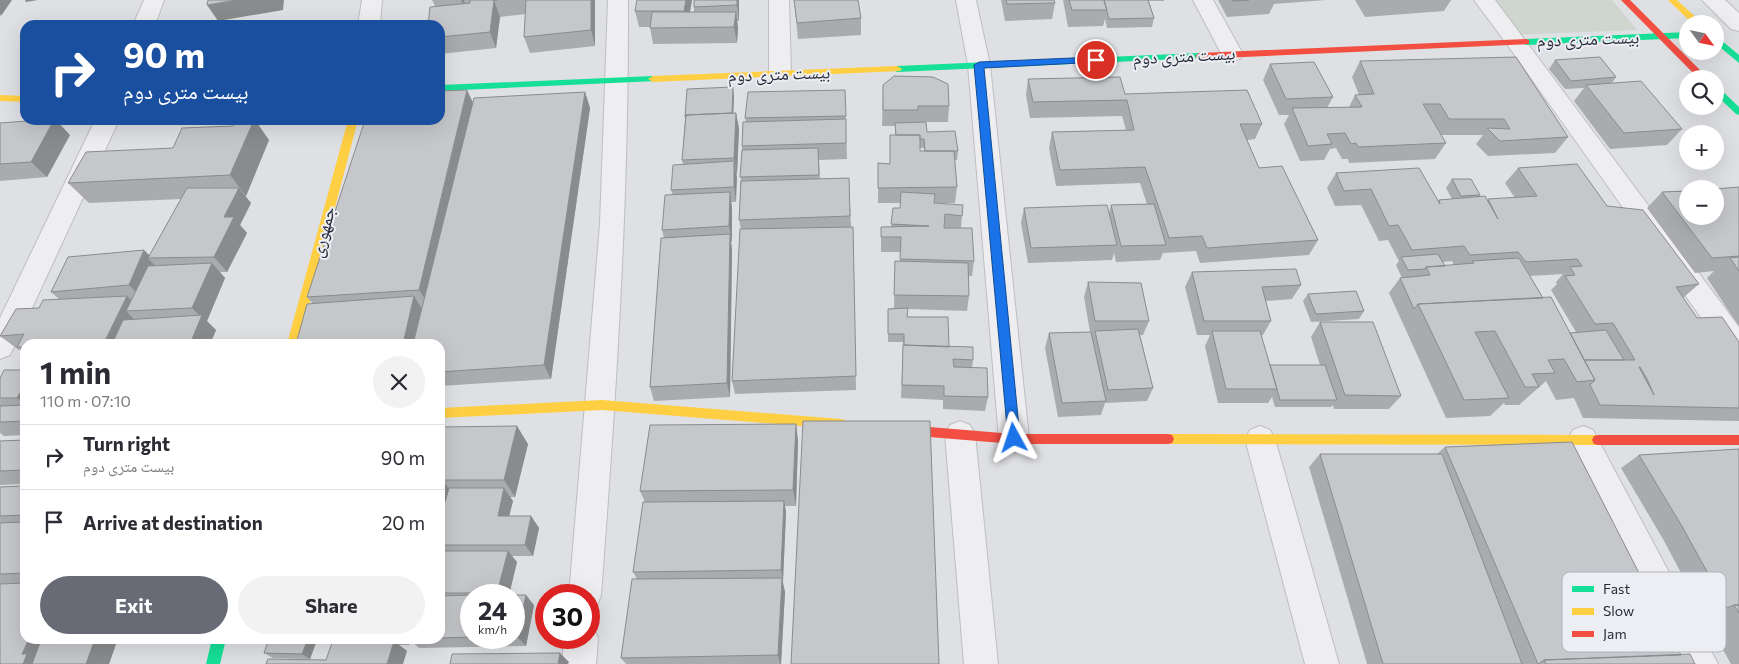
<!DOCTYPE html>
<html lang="en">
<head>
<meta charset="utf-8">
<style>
	body { margin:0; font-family:Commissioner,"Noto Naskh Arabic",sans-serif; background:#f2f2f3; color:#2b2b33; height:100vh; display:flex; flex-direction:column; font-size:19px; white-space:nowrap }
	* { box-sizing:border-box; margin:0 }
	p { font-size:16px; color:#7c7c81 }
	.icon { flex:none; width:28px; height:28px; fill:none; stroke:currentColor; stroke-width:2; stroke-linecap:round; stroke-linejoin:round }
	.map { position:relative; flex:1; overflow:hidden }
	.details { position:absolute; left:20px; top:339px; width:425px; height:305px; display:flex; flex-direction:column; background:#fff; border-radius:15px; box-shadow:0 5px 20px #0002 }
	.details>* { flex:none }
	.guide { position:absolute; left:20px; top:20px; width:425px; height:105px; border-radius:15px; box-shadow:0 5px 20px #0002; background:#1a4fa0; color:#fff; overflow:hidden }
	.needle { width:32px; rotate:123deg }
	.tools { position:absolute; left:1679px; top:15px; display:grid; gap:10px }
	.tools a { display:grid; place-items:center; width:45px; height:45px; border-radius:50%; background:#fff; box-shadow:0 5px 20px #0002; font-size:25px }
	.speed { position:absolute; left:460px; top:584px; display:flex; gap:10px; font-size:25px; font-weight:700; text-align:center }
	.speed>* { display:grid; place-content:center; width:65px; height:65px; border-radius:50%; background:#fff; box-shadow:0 5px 20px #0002; line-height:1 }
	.speed small { font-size:12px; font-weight:400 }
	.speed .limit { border:8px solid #d22; background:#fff; color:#111 }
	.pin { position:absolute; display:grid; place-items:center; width:42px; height:42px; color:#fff; margin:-21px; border:2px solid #fff; border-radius:50%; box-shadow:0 1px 5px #0007 }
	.me { position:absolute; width:55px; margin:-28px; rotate:355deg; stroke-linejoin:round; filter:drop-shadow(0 0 4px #0008) }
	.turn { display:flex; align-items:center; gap:18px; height:105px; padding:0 20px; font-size:22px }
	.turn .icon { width:65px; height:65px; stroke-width:2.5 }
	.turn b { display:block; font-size:35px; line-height:42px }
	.round { display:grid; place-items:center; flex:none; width:52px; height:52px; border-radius:26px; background:#f2f2f3 }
	.overview { display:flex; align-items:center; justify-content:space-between; height:85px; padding:0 20px }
	h1 { font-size:30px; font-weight:700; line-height:38px }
	.primary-button { display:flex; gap:10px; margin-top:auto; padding:10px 20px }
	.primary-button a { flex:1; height:58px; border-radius:30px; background:#686b75; color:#fff; font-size:20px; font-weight:700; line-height:58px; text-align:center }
	.primary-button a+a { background:#f2f2f3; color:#2b2b33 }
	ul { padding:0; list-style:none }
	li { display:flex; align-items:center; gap:15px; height:65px; padding:0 20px; border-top:1px solid #e1e1e2 }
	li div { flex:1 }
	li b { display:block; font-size:19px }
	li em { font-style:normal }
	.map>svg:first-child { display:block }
	.green { fill:#ced6cf }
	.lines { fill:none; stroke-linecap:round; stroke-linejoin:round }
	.street-casing { stroke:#bdbec1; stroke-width:2 }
	.street { fill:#eeeef0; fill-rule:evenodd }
	.fast { fill:#16e098; fill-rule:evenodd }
	.slow { fill:#ffcf43; fill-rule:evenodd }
	.jam { fill:#f24e42; fill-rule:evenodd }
	.wall { fill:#a9abae; fill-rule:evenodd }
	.shaded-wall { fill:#8a8b8d }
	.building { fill:#c5c7ca; stroke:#8a8b8d; fill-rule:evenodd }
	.route { fill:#1a73e8; stroke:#114b97 }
	.labels { text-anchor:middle; stroke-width:4; stroke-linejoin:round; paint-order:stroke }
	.street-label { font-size:18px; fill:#282c3a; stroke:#eceef3 }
	.key { fill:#eceef3; stroke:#b1b4bc; stroke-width:1 }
	.key-label { font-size:14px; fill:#282c3a }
</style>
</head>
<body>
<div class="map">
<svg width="1739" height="664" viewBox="0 0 1739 664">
	<rect width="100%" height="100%" fill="#dfe0e3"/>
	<path class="green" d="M1484 0H1612L1637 30 1511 35Z"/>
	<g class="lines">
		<defs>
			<path id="street" d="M144 0H164L155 25H133Z
				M362 0H382L380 25H358Z
				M608 0H628C629 199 616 397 601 595L597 606 589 610V595H569L600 224Z
				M769 0H789L791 73 788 78 780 80 772 78 769 73Z
				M956 0H976L990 65 1029 439 1024 448 1014 452 1004 448 999 439 968 65Z
				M1193 0H1213L1243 54 1240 59 1232 61 1224 59Z
				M1474 0H1495L1739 327V361L1729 357 1509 47Z
				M1702 0H1725L1739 13V31L1731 29Z
				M95 120H119L14 347 10 355 0 359V318Z
				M960 421 970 425 975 434 998 664H964L945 434 950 425Z
				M1260 426 1270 430 1275 439 1339 664H1305L1245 439 1250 430Z
				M1583 426 1593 430 1718 664H1683L1568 439 1573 430Z
				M589 624 593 626 598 638 596 664H562L564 638H589Z"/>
		</defs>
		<use href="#street" class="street-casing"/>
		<use href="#street" class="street"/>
		<path class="fast" d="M1688 32V38L1526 45 1522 42 1526 39Z
			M1715 35 1739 55V63L1715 43Z
			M1199 53 1203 56 1202 58 897 72 892 69 897 66Z
			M653 76 658 79 656 81 440 91V85Z
			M1715 86 1718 87 1739 107V115L1736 114 1715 94Z
			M212 639H226L220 664H206Z"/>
		<path class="slow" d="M1668 0H1677L1703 24H1693Z
			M897 66 902 69 900 71 653 82 648 79 653 76Z
			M0 95 25 96V102L0 101Z
			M348 120H358L299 344H287Z
			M602 400 841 419 845 420 847 424 845 428 841 429 602 410 440 418V408Z
			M1168 434 1598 435 1602 436 1604 440 1602 444 1598 445 1168 444 1164 443 1162 439 1164 435Z"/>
		<path class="jam" d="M1621 0H1630L1709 79H1699Z
			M1526 39 1529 40V44L1199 59 1195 56 1199 53Z
			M893 424 1014 434H1168L1172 435 1174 439 1172 443 1168 444H1014L893 434 889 433 887 429 889 425Z
			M1598 435H1739V445H1598L1594 444 1592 440 1594 436Z"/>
	</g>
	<path class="wall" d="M432 0H595V46L530 53 524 37 526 14 500 17 496 48 440 54V25L435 6Z
		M692 0 690 12H694V0H739V21H737L738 28 737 43 653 44 650 27H639L635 11Z
		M794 0H858L861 18V35L798 39Z
		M1001 0H1054L1055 3 1052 19 1005 21Z
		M1063 0H1164V1H1149L1154 18 1152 27 1107 28 1105 19 1103 26 1068 27Z
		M1218 0H1326L1274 4 1269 14 1227 17Z
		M1355 0H1451L1444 11 1365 17Z
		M1555 60 1616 77 1612 83 1682 129 1667 145 1610 149 1574 101 1584 88 1565 89 1549 69Z
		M1360 61 1568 137 1555 153 1488 156 1476 144 1483 135H1441L1446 143 1435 159 1349 163 1348 159H1342L1336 148 1330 149 1324 160 1300 161 1284 124 1289 115H1279L1263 80 1270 64 1333 97 1327 108 1349 107 1355 95H1359L1352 77Z
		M1028 79 1125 94 1262 124 1255 139 1247 140 1259 168 1318 240 1309 255 1200 263 1196 251 1163 253 1160 260 1116 262 1114 253 1112 260 1028 263 1021 223 1024 208 1109 213 1111 205 1147 204 1140 183 1056 186 1049 148 1052 132 1126 130 1122 116 1030 118 1026 95Z
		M883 85 949 106 948 122H926L927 132 958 151 957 160H954L957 187 955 203H934L962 216 961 228 974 261 972 276H968L969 296 967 311 908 309 907 317 949 347 973 360 972 368 988 397 985 411 943 409V400L901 398 903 342H888V309L894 308 895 261 900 262V252H881V227H891L893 208H900V203H878V163L890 164V135H895V126H882ZM920 148H924V151H920Z
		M845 90 847 159 819 160 820 179 849 178 851 227H853L856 390 735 394 732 381 741 229 739 220 742 150V146L746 122 745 118Z
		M585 92 590 108 551 379 440 386V344L313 304 307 297 473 103Z
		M734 96 733 113H736L739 129 737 174H736V202H731L732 208V242H731L732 250 730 397 654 401 650 387 664 238 662 230 673 195 671 190 683 164 682 160 685 120V117Z
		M0 123 70 135 47 177 0 181Z
		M269 140 246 196H245L251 203 240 225 247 233 227 272H220L225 278 207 321 216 330 210 344H25V353L21 350H19L0 336 39 308 59 299 51 292 144 250 149 256 181 199 89 203 68 183 173 148Z
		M1518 168 1607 206 1699 284 1683 298 1697 318 1739 342V421L1583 418 1574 398 1556 400 1546 381 1519 405H1505L1504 403 1490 416 1446 418 1389 293 1400 278H1402L1396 265 1399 261 1388 240 1379 241 1361 205 1335 206 1327 188 1336 173 1438 201 1439 200 1452 199 1446 188 1452 179 1480 195 1478 197 1487 201 1488 199 1515 198 1505 183ZM1452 261 1454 265 1445 266 1443 262ZM1563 274 1556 282 1557 284 1551 290 1576 332 1570 333 1543 298 1530 276Z
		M1739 187V325H1738L1707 278 1714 271 1695 273 1647 208 1662 192Z
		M1192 272 1301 285 1292 299 1265 301 1271 321 1263 335H1261L1270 365H1320L1311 337 1320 322 1401 396 1389 409H1334L1333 405 1331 407H1275L1272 397 1268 403H1218L1205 346 1210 335H1197L1185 287Z
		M1088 282 1149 321 1143 335H1140L1153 388 1147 401 1105 403 1101 415 1058 417 1045 348 1049 333 1090 332 1084 297Z
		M1308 294 1364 311 1359 319 1311 322 1303 301Z
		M25 360V435L4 436 0 433V378L20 370Z
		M796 424 798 441 796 506H785L786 512 783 581H782L785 592 781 664H626L621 658 637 579 633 572 645 502 640 491Z
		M440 427 528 444 515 497H510L513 501 509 516H531L539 528 533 556H512L517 562 509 595H471V638H514V595L534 605 526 646 419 648 410 640 409 645H399L407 651 326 660 342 640 340 639H440V520L441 516H440Z
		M25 440V639H106L116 644 109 664H0V487L21 486 22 484 0 485V441Z
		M1445 447 1681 655 1695 664H1367L1309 467 1320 454H1437Z
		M1739 449V664H1731L1705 618 1663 539 1621 468 1639 455Z
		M269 639H315L317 640 310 659 273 658 264 653Z"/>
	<path class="shaded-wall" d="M0 0H12L1 16 0 14Z
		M25 0H38L26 2Z
		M237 0H284L283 10 218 21 207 5Z
		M461 0H464L465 4V9Z
		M494 0 500 17 496 48 490 32Z
		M591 0H595V46L591 30Z
		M686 0H692L687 27 684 11Z
		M737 0H739V21L737 5Z
		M736 12 738 28 737 43 734 27Z
		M733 87 734 96 733 123 732 115Z
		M467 90 477 111 432 309 419 290Z
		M585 92 590 108 551 379 544 365Z
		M736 113 739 129 737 174 734 158Z
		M54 120H56L70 135 47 177 31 162Z
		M254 120H255L269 140 246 196 230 175Z
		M734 161 737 177 736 202 734 187Z
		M239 188 251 203 240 225 247 233 227 272 214 257 224 217Z
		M730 192 732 208V242L729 226Z
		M730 234 732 250 730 397 727 383Z
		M144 250 152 258H148L157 268 144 300 129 285Z
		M212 263 225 278 207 321 216 330 210 344H190L201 317 192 308Z
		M127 296 142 311H126L137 322 127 344H105L104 343Z
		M414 296 426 316 421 344H403Z
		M20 393 25 396V403L17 398Z
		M796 424 798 441 796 506 793 490Z
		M517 426 528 444 515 497 504 480Z
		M442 480 456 497 451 516 440 503V490Z
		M504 488 513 501 506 528 498 516Z
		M784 501 786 512 783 581 781 570Z
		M531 516 539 528 533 556 525 545Z
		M508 551 517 562 509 595H499L497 593Z
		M782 578 785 592 781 664H780L778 655Z
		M526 595 534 605 526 646 517 637Z
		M29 639H49L54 641 49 664H23L22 654Z
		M95 639H106L116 644 109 664H86Z
		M308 639H315L317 640 310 659 302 654Z
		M402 639H408L410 640 409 645Z
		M394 641 407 651 403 664H387Z
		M560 653 569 662 568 664H558Z"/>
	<path class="building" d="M208 0H237L207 5Z
		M470 0H498H494L490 32 440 37V25H428L430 7 470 3Z
		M526 0H591V30L524 37Z
		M637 0H686L684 11H635Z
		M694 0H737V5L694 7Z
		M794 0H858L861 18 797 23Z
		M1006 0H1054L1055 3 1007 4Z
		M1069 0H1104L1107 10H1072Z
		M1104 0H1148L1154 18 1109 19Z
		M1232 0H1249L1233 1Z
		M652 12H736L734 27 650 28Z
		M1516 57 1568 137 1500 141 1487 128 1510 129 1504 119H1449L1440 104H1423L1446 143 1358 147 1356 143 1351 144 1345 133 1327 134 1332 144 1308 146 1292 108 1362 107 1355 95 1374 94 1360 61Z
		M1600 57 1616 77 1571 81 1555 60Z
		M1314 62 1333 97 1286 99 1270 64Z
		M894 76 933 77 948 84 949 106H918V110H883V85Z
		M1120 77 1125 94 1247 90 1262 124H1240L1259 168 1282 166 1318 240 1207 248 1202 236 1169 238 1145 167 1060 170 1052 132 1134 130 1127 100 1033 102 1028 79Z
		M1641 81 1682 129 1624 133 1586 85Z
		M733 87 732 113 686 115V117H685L687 89Z
		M467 90 419 290 307 297 365 120H440V91Z
		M845 90 846 116 745 118 748 92Z
		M585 92 544 365 440 372V344H413L474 98Z
		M736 113 734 158 682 160 686 115Z
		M846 119V143L742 146 743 122Z
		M41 120H54L31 162 0 164V123Z
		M236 120H254L230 175 68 183 86 152 173 148 182 128 233 126Z
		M926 122 927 132 955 131 958 151H925L924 139H920V135H896L895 123Z
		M890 135H920V151H954L957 187 878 188V163L890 164Z
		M818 148 819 175 740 177 742 150Z
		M734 161V187L671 190 673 165Z
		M1577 164 1607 206 1643 210 1699 284 1676 287 1697 318 1722 317 1739 342V408L1600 405 1590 385 1595 380 1584 360H1635L1613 323 1595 324 1565 276 1575 275 1570 267 1582 266 1577 259 1526 262 1518 252 1470 255 1464 246 1412 250 1398 225 1389 226 1371 189 1344 191 1336 173 1419 168 1440 204 1439 200 1485 196 1498 219 1488 199 1537 196 1518 168ZM1639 367H1640L1647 379 1654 395Z
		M849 178 850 216 739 220 741 181Z
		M1452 179H1471L1480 195 1461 196Z
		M1739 187V256L1712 258 1662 192 1688 191V216H1715V189Z
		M187 188H239L224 217H234L214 257 148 258Z
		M730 192 729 226 662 230 665 195Z
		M901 192 935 194 934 203 963 205 962 216 945 214 944 228H972L974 261 900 259 901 237H881V227L929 226 891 224 893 208H900Z
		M1154 204 1166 245 1121 246 1111 205Z
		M1107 205 1117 245 1031 248 1024 208Z
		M853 227 856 376 732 381 740 229Z
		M730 234 727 383 650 387 661 238Z
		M144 250 129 285 51 292 68 257Z
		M1438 254 1445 266 1426 267 1425 269 1408 270 1401 257Z
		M1739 257V271L1730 258Z
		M1519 258 1543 298 1418 304 1414 309 1400 278 1430 275 1426 267 1474 263 1472 261Z
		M895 261 968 263 969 296 894 295Z
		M212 263 192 308 126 311 148 266Z
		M1296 269 1301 285 1262 287 1271 321H1204L1192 272Z
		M1088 282 1141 283 1149 321H1095Z
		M1356 291 1364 311 1316 314 1308 294Z
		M127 296 104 343 85 344H25V347H17L24 334 0 336 16 309 39 308 43 300Z
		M414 296 403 344H296L307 304Z
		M1551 297 1595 380 1577 382 1564 359 1548 360 1555 373 1532 374 1539 387H1525L1495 331 1475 332 1509 398 1464 400 1418 304Z
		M908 308 907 317H948L949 347 904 345V334H888V309Z
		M202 315 190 344H112L123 320Z
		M1320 322H1373L1401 396 1345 395Z
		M1138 329 1153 388 1108 390 1095 331Z
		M1606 330 1624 360H1584L1570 333Z
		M1212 331H1260L1277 389H1226Z
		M1091 332 1106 401 1062 403 1049 333Z
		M903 345 973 347V360L953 359 954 367 987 368 988 397 944 396V386L902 385Z
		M25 360V393H20L17 398H0V378L4 370H20Z
		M1270 365H1325L1337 400H1280Z
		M25 405V421L0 422V406Z
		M803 421H930L939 664H791Z
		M796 424 793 490 640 491 650 425Z
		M517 426 504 480H442L440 490V427Z
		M25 440V470L0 471V441Z
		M1572 442 1681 655 1544 660 1538 664 1445 447Z
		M1739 449V605H1734L1727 608 1683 528 1639 455Z
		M1320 454H1442L1522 664H1383Z
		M25 479V515L0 516V487L21 486Z
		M449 488H504L498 516H531L525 545H440V520Z
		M784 501 781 570 633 572 643 502Z
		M25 522V573L0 574V523Z
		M440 551H508L497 593H440Z
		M782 578 778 655 621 658 632 579Z
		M25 583V639H29L22 654H27L23 664H0V584Z
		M471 595V637L440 638V596Z
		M511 595H526L517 637H514V595Z
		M1734 605H1739V613Z
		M55 639H95L86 664H32L41 640Z
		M269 639H308L302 654 264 653Z
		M333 640 394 641 387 664H266L268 659 326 660Z
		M560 653 558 664H450L452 654Z
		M1690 654 1695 664H1546L1544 660Z"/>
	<path class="route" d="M1096 57 1099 58V62L984 68 1020 438 1014 444 1008 438 974 65 979 62Z"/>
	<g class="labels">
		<g class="street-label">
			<text transform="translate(1588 39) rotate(-2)" y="6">بیست متری دوم</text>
			<text transform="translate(1184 56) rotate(-3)" y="6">بیست متری دوم</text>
			<text transform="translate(779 74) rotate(-2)" y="6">بیست متری دوم</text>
			<text transform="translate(323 232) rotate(-75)" y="6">جمهوری</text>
		</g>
	</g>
	<rect x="1562" y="572" width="164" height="80" rx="8" class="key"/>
	<rect x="1572" y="586" width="22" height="6" fill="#16e098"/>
	<rect x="1572" y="608" width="22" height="7" fill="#ffcf43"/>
	<rect x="1572" y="631" width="22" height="6" fill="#f24e42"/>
	<g class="key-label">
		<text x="1603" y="594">Fast</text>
		<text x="1603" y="616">Slow</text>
		<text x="1603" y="639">Jam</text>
	</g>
</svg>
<div class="tools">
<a><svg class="needle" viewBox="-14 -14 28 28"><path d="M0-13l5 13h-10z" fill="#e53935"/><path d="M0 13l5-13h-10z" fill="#7c7c81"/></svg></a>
<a><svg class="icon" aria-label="search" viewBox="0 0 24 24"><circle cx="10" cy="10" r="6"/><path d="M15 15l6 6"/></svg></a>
<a>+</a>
<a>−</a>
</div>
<div class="speed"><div>24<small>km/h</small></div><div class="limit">30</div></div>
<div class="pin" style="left:1096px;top:60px;background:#d93025"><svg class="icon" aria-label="arrive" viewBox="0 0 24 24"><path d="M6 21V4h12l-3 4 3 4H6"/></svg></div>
<svg class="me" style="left:1014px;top:438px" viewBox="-20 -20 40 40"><path d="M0-17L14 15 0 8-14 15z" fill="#1a73e8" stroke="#fff" stroke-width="4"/></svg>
<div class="guide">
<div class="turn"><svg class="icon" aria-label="right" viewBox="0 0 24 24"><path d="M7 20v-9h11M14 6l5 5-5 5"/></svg><div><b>90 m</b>بیست متری دوم</div></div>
</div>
<section class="details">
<div class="overview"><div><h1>1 min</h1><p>110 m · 07:10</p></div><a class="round"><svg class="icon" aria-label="close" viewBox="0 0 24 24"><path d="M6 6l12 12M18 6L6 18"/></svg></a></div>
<ul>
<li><svg class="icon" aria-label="right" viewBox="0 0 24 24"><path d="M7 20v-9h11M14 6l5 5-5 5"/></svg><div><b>Turn right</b><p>بیست متری دوم</p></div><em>90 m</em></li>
<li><svg class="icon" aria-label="arrive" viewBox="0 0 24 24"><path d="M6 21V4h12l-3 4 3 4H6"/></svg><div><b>Arrive at destination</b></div><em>20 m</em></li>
</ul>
<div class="primary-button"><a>Exit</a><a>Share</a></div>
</section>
</div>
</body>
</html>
